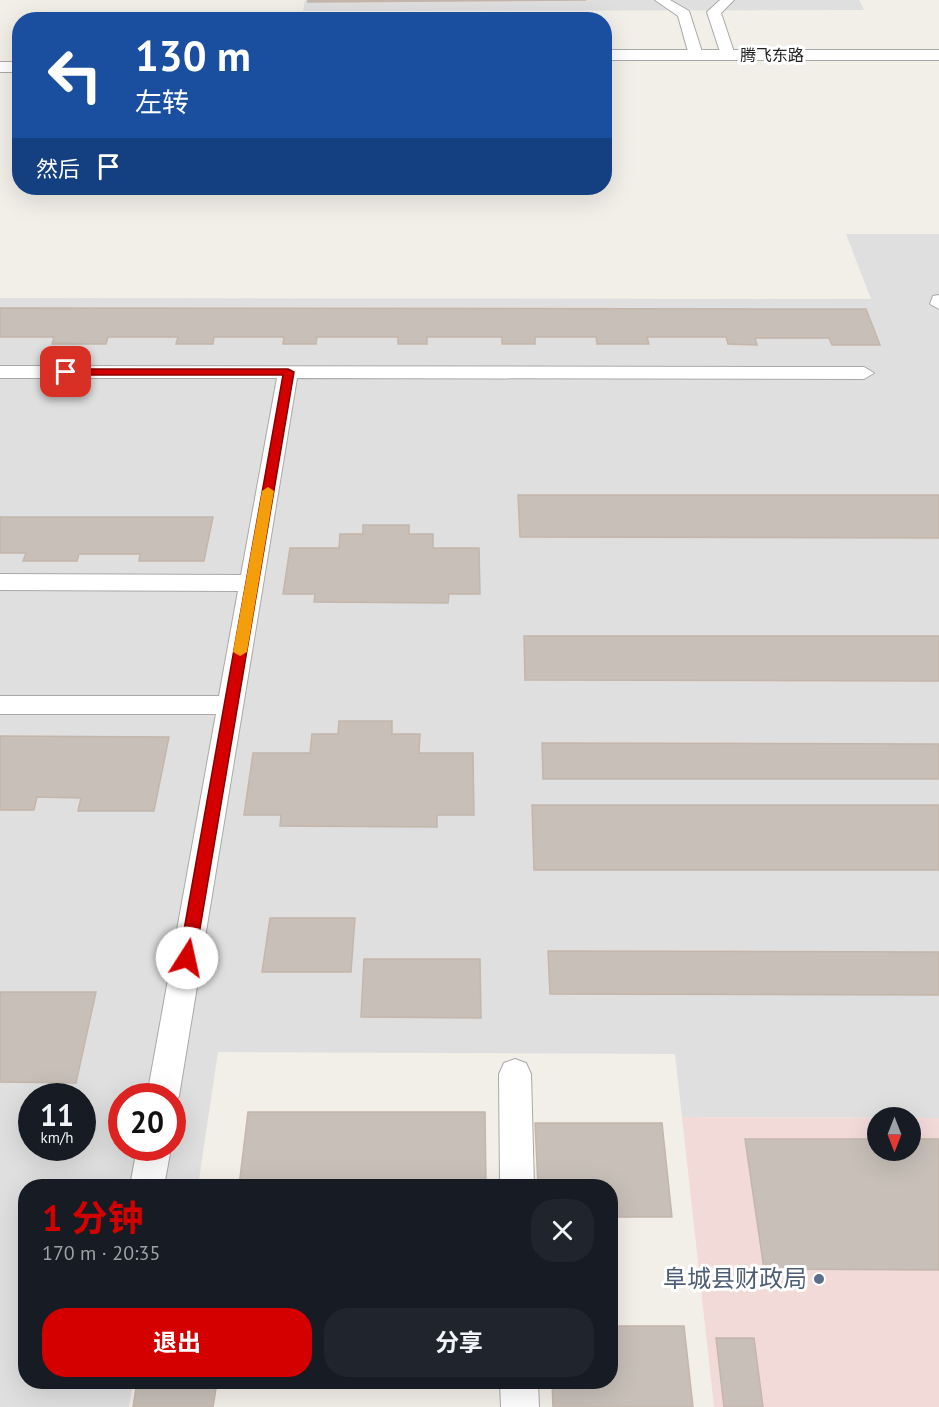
<!DOCTYPE html>
<html lang="zh">
<head>
<meta charset="utf-8">
<style>
	body { margin:0; font-family:"PT Sans","Noto Sans SC",sans-serif; background:#20242c; color:#f1f3f6; height:100vh; display:flex; flex-direction:column; font-size:22px; white-space:nowrap }
	* { box-sizing:border-box; margin:0 }
	p { font-size:20px; color:#9ea1a6 }
	.icon { flex:none; width:33px; height:33px; fill:none; stroke:currentColor; stroke-width:2; stroke-linecap:round; stroke-linejoin:round }
	.map { position:relative; flex:1; overflow:hidden }
	.sheet { position:absolute; left:18px; top:1179px; width:600px; height:210px; display:flex; flex-direction:column; background:#171b24; border-radius:24px; box-shadow:0 6px 24px #0002 }
	.sheet>* { flex:none }
	.guide { position:absolute; left:12px; top:12px; width:600px; height:183px; border-radius:24px; box-shadow:0 6px 24px #0002; background:#1a4fa0; color:#fff; overflow:hidden }
	.needle { width:39px; rotate:180deg }
	.buttons { position:absolute; left:867px; top:1107px; display:grid; gap:12px }
	.buttons a { display:grid; place-items:center; width:54px; height:54px; border-radius:50%; background:#171b24; box-shadow:0 6px 24px #0002; font-size:30px }
	.speed { position:absolute; left:18px; top:1083px; display:flex; gap:12px; font-size:30px; font-weight:700; text-align:center }
	.speed>* { display:grid; place-content:center; width:78px; height:78px; border-radius:50%; background:#171b24; box-shadow:0 6px 24px #0002; line-height:1 }
	.speed small { font-size:15px; font-weight:400 }
	.speed .limit { border:9px solid #d22; background:#fff; color:#111 }
	.pin { position:absolute; display:grid; place-items:center; width:51px; height:51px; color:#fff; margin:-26px; border-radius:12px; box-shadow:0 3px 9px #0006 }
	.me { position:absolute; width:66px; margin:-33px; rotate:10deg; stroke-linejoin:round; filter:drop-shadow(0 0 4px #0008) }
	.turn { display:flex; align-items:center; gap:21px; height:126px; padding:0 24px; font-size:27px }
	.turn .icon { width:78px; height:78px; stroke-width:2.5 }
	.turn b { display:block; font-size:42px; line-height:51px }
	.then { display:flex; align-items:center; height:57px; padding:0 24px; background:#0003; gap:12px; font-size:22px }
	.round { display:grid; place-items:center; flex:none; width:63px; height:63px; border-radius:24px; background:#20242c }
	.overview { display:flex; align-items:center; justify-content:space-between; height:102px; padding:0 24px }
	h1 { font-size:36px; font-weight:700; line-height:45px; color:#d40000 }
	.action { display:flex; gap:12px; margin-top:auto; padding:12px 24px }
	.action a { flex:1; height:69px; border-radius:24px; background:#d40000; color:#fff; font-size:24px; font-weight:700; line-height:69px; text-align:center }
	.action a+a { background:#20242c; color:#f1f3f6 }
	.map>svg:first-child { display:block }
	.residential { fill:#e0dfdf; fill-rule:evenodd }
	.commercial { fill:#f2dad9 }
	.building { fill:#c7bfb8; stroke:#c4b6ab; stroke-width:1.5 }
	.lines { fill:none; stroke-linecap:round; stroke-linejoin:round }
	.service-casing { stroke:#a9a9a9; stroke-width:2 }
	.tertiary-casing { stroke:#a9a9a9; stroke-width:2 }
	.service { fill:#fff; fill-rule:evenodd }
	.tertiary { fill:#fff; fill-rule:evenodd }
	.route { fill:#d40000; stroke:#8a0000; stroke-width:1.5 }
	.slow { fill:#f59e0b }
	.service-dot { fill:#5c6f8a; stroke:#fff; stroke-width:2 }
	.labels { text-anchor:middle; stroke-width:6; stroke-linejoin:round; paint-order:stroke }
	.far-street-label { font-size:16px; fill:#222; stroke:#fff }
	.near-service-label { font-size:24px; fill:#4e5e75; stroke:#fff; text-anchor:end }
</style>
</head>
<body>
<div class="map">
<svg width="939" height="1407" viewBox="0 0 939 1407">
	<rect width="100%" height="100%" fill="#f2efe9"/>
	<path class="residential" d="M305 0H859L864 10 303 11Z
		M846 234H939V1118L682 1117 675 1054 218 1052 198 1186H26V1382H133L129 1407H0V298L871 299ZM32 1096H82V1148H32ZM122 1096H172V1148H122Z"/>
	<path class="commercial" d="M682 1117 877 1118 878 1150H910L911 1118H939V1407H714Z"/>
	<path class="building" d="M308 0H586L308 2Z
		M0 308 866 309 880 345H832L829 338H755L757 345 728 344 726 337H647L649 344H597L596 337H535V344H502V337H427V344H398V337H317L316 344H283L284 337H214L213 344H176L178 337H108L106 344H52L54 337H0Z
		M518 495H939V538L520 537Z
		M0 517H213L204 561H139L140 554H79L77 561H23L26 553H0Z
		M363 525H409V534H433V548H479L480 594H449L448 603 314 602 315 594H283L290 548H339L340 534H363Z
		M524 636H939V681L525 680Z
		M339 721H392V734H420L419 753H473L474 815H437V827L280 826 281 815H244L253 753H310L312 734H338Z
		M0 736 169 737 154 811H78L81 798 37 797 34 810H0Z
		M542 743 939 744V779H543Z
		M532 805H939V870H534Z
		M270 918H355L351 972H262Z
		M548 951 939 952V995L550 994Z
		M364 959H480L481 1018 361 1017Z
		M0 992H96L76 1083 0 1082Z
		M248 1112H485L486 1186H239Z
		M535 1123H662L672 1217H610V1186H538Z
		M745 1139H878V1150H910V1139H939V1270L764 1269Z
		M610 1326H684L693 1407H553L552 1382H610Z
		M716 1338H754L763 1407H724Z
		M137 1382H217L213 1407H133Z"/>
	<g class="lines">
		<defs>
			<path id="service" d="M655 0H670L689 11 703 55 701 58 696 59 689 55 678 16Z
				M720 0H734L721 13 735 55 728 59 721 55 707 12Z
				M939 295V309L930 304 933 296Z
				M0 366 864 367 874 373 864 379 297 378 179 1096 172 1108V1096H147L216 714H0V696H219L238 591 0 590V574L241 575 277 378H0Z
				M515 1059 526 1063 531 1074 534 1186H500L499 1074 504 1063Z
				M137 1148H171L164 1186H130Z
				M500 1382H538L539 1407H501Z"/>
			<path id="tertiary" d="M604 50H939V60H604Z
				M0 62H20V72H0Z"/>
		</defs>
		<use href="#service" class="service-casing"/>
		<use href="#tertiary" class="tertiary-casing"/>
		<use href="#service" class="service"/>
		<use href="#tertiary" class="tertiary"/>
	</g>
	<path class="route" d="M288 369 294 372 195 958 192 963H181L179 958 283 375H66L61 372 66 369Z"/>
	<path class="slow" d="M268 487 274 491 247 652 240 656 233 652 262 491Z"/>
	<circle class="service-dot" cx="819" cy="1279" r="6"/>
	<g class="labels">
		<g class="far-street-label">
			<text x="772" y="61">腾飞东路</text>
		</g>
		<g class="near-service-label">
			<text x="807" y="1287">阜城县财政局</text>
		</g>
	</g>
</svg>
<div class="buttons">
<a><svg class="needle" viewBox="-14 -14 28 28"><path d="M0-13l5 13h-10z" fill="#e53935"/><path d="M0 13l5-13h-10z" fill="#9ea1a6"/></svg></a>
</div>
<div class="speed"><div>11<small>km/h</small></div><div class="limit">20</div></div>
<div class="pin" style="left:66px;top:372px;background:#d93025"><svg class="icon" aria-label="arrive" viewBox="0 0 24 24"><path d="M6 21V4h12l-3 4 3 4H6"/></svg></div>
<svg class="me" style="left:187px;top:958px" viewBox="-20 -20 40 40"><circle r="19" fill="#fff"/><path d="M0-13L10 11 0 6-10 11z" fill="#d40000"/></svg>
<div class="guide">
<div class="turn"><svg class="icon" aria-label="left" viewBox="0 0 24 24"><path d="M17 20v-9H6M10 6l-5 5 5 5"/></svg><div><b>130 m</b>左转</div></div>
<div class="then">然后<svg class="icon" aria-label="arrive" viewBox="0 0 24 24"><path d="M6 21V4h12l-3 4 3 4H6"/></svg></div>
</div>
<section class="sheet">
<div class="overview"><div><h1>1 分钟</h1><p>170 m · 20:35</p></div><a class="round"><svg class="icon" aria-label="close" viewBox="0 0 24 24"><path d="M6 6l12 12M18 6L6 18"/></svg></a></div>
<div class="action"><a>退出</a><a>分享</a></div>
</section>
</div>
</body>
</html>
